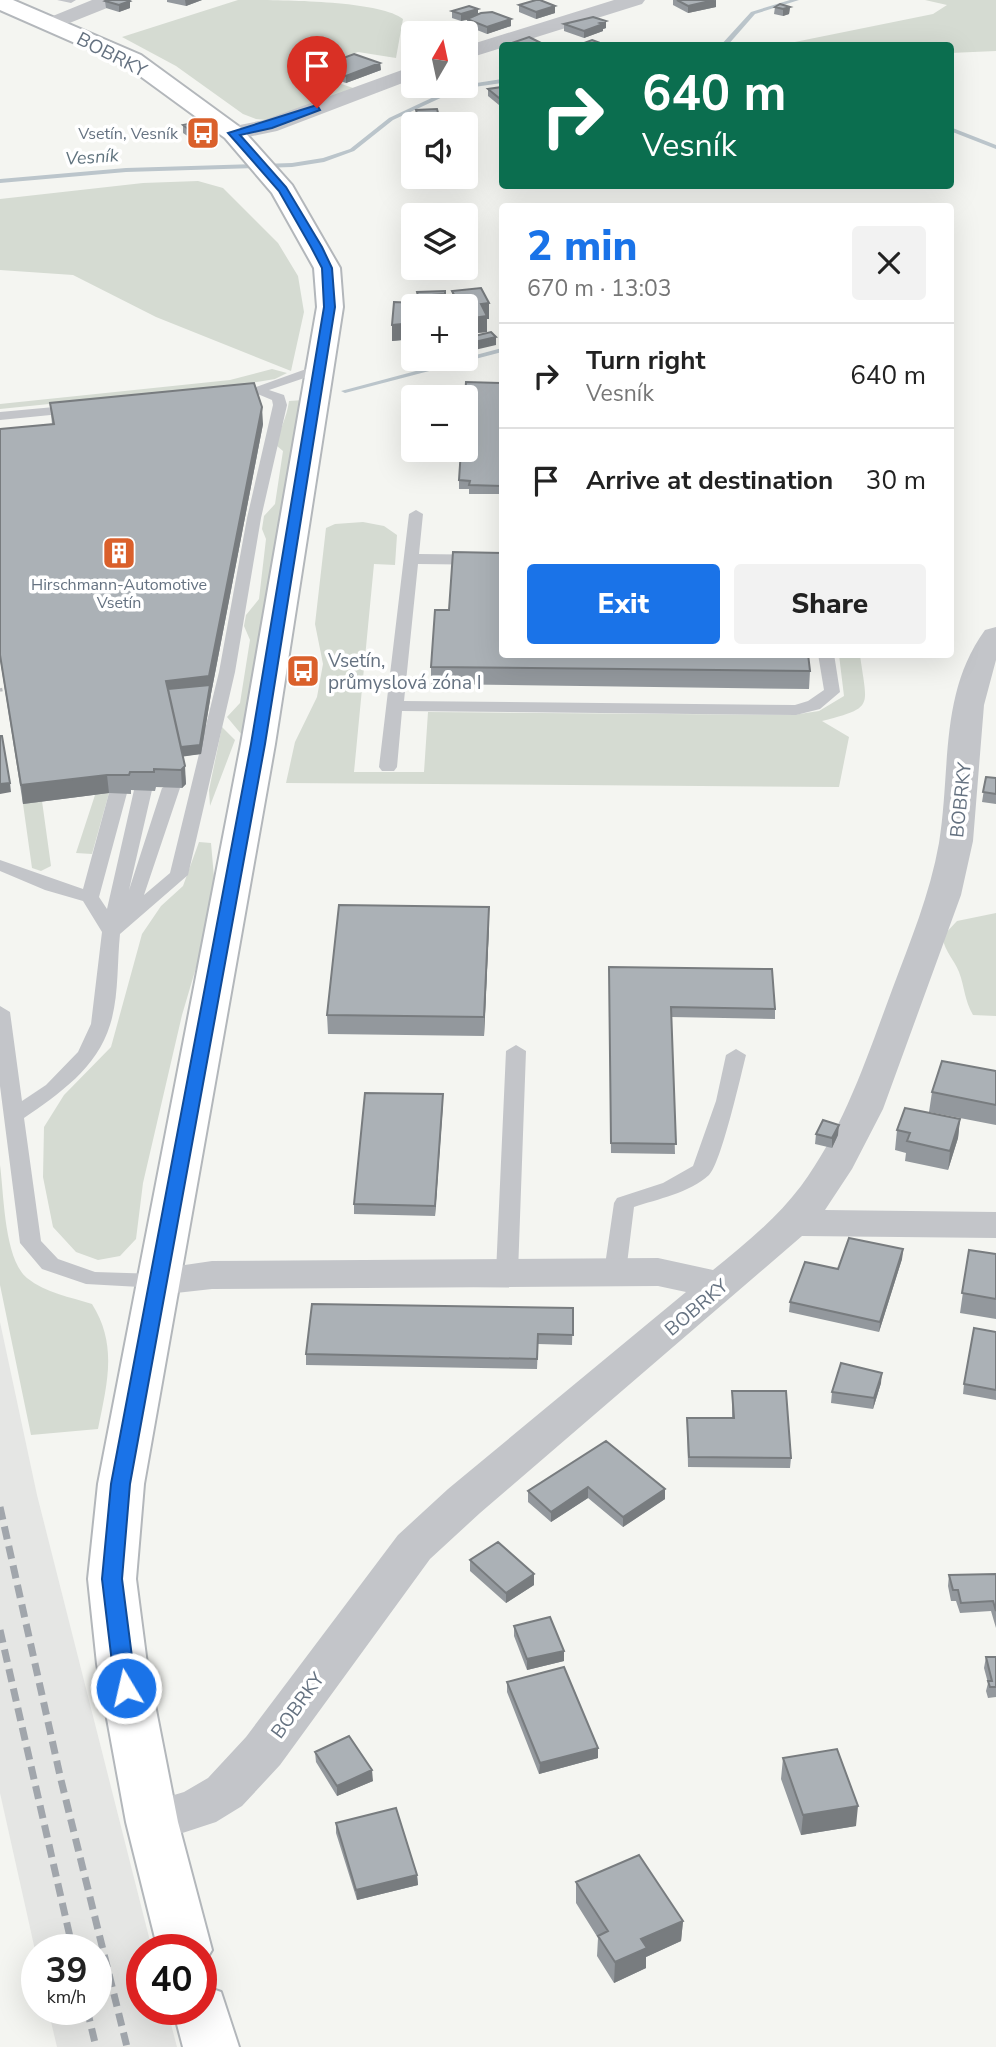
<!DOCTYPE html>
<html lang="en">
<head>
<meta charset="utf-8">
<style>
	body { margin:0; font-family:"Nunito Sans",sans-serif; background:#f2f2f2; color:#222; height:100vh; display:flex; flex-direction:column; font-size:26px; white-space:nowrap }
	* { box-sizing:border-box; margin:0 }
	p { font-size:23px; color:#767676 }
	.icon { flex:none; width:38px; height:38px; fill:none; stroke:currentColor; stroke-width:2; stroke-linecap:round; stroke-linejoin:round }
	.map { position:relative; flex:1; overflow:hidden }
	.side { position:absolute; left:499px; top:203px; width:455px; height:455px; display:flex; flex-direction:column; background:#fff; border-radius:7px; box-shadow:0 7px 28px #0002 }
	.side>* { flex:none }
	.hud { position:absolute; left:499px; top:42px; width:455px; height:147px; border-radius:7px; box-shadow:0 7px 28px #0002; background:#0b6e4f; color:#fff; overflow:hidden }
	.needle { width:46px; rotate:9deg }
	.buttons { position:absolute; left:401px; top:21px; display:grid; gap:14px }
	.buttons a { display:grid; place-items:center; width:77px; height:77px; border-radius:7px; background:#fff; box-shadow:0 7px 28px #0002; font-size:35px }
	.speed { position:absolute; left:21px; top:1934px; display:flex; gap:14px; font-size:35px; font-weight:700; text-align:center }
	.speed>* { display:grid; place-content:center; width:91px; height:91px; border-radius:50%; background:#fff; box-shadow:0 7px 28px #0002; line-height:1 }
	.speed small { font-size:18px; font-weight:400 }
	.speed .limit { border:10px solid #d22; background:#fff; color:#111 }
	.pin { position:absolute; display:grid; place-items:center; width:60px; height:60px; color:#fff; margin:-72px -30px; border-radius:50% 50% 50% 0; rotate:-45deg; box-shadow:0 0 7px #0007 }
	.pin .icon { rotate:45deg }
	.me { position:absolute; width:77px; margin:-38px; rotate:351deg; stroke-linejoin:round; filter:drop-shadow(0 0 5px #0008) }
	.turn { display:flex; align-items:center; gap:24px; height:147px; padding:0 28px; font-size:32px }
	.turn .icon { width:91px; height:91px; stroke-width:2.5 }
	.turn b { display:block; font-size:49px; line-height:60px }
	.round { display:grid; place-items:center; flex:none; width:74px; height:74px; border-radius:7px; background:#f2f2f2 }
	.overview { display:flex; align-items:center; justify-content:space-between; height:119px; padding:0 28px }
	h1 { font-size:42px; font-weight:800; line-height:52px; color:#1a73e8 }
	.action { display:flex; gap:14px; margin-top:auto; padding:14px 28px }
	.action a { flex:1; height:80px; border-radius:7px; background:#1a73e8; color:#fff; font-size:28px; font-weight:800; line-height:80px; text-align:center }
	.action a+a { background:#f2f2f2; color:#222 }
	ul { padding:0; list-style:none }
	li { display:flex; align-items:center; gap:21px; height:105px; padding:0 28px; border-top:2px solid #e0e0e0 }
	li div { flex:1 }
	li b { display:block; font-size:26px }
	li em { font-style:normal }
	.map>svg:first-child { display:block }
	.built { fill:#e5e6e4 }
	.green { fill:#d5dbd2 }
	.lines { fill:none; stroke-linecap:round; stroke-linejoin:round }
	.stream { fill:#bbc5cb; fill-rule:evenodd }
	.secondary-casing { stroke:#b3b7bb; stroke-width:4 }
	.path { stroke:#babcbe; stroke-width:3.5; stroke-dasharray:2.5 2.5; stroke-linecap:butt }
	.lane { fill:#c3c5c9; fill-rule:evenodd }
	.street { fill:#c3c5c9; fill-rule:evenodd }
	.secondary { fill:#fff; fill-rule:evenodd }
	.rail { stroke:#a1a6ac; stroke-width:7; stroke-dasharray:13 7; stroke-linecap:butt }
	.wall { fill:#93989d }
	.shaded-wall { fill:#787c7f }
	.building { fill:#abb1b6; stroke:#787c7f; stroke-width:2 }
	.route { fill:#1a73e8; stroke:#114b97; stroke-width:2 }
	.labels { text-anchor:middle; stroke-width:7; stroke-linejoin:round; paint-order:stroke }
	.far-poi-label { font-size:16px; fill:#657281; stroke:#fff; text-anchor:end }
	.far-water-label { font-size:18px; font-style:italic; fill:#60737e; stroke:#fff }
	.street-label { font-size:19px; fill:#657281; stroke:#fff }
	.poi-label { font-size:19px; fill:#657281; stroke:#fff; text-anchor:start }
</style>
</head>
<body>
<div class="map">
<svg width="996" height="2047" viewBox="0 0 996 2047">
	<rect width="100%" height="100%" fill="#f4f5f1"/>
	<path class="built" d="M0 1322 37 1495 152 1949 142 1950V2009H167L177 2047H57L48 2009H96V1950H37V1959L0 1793Z"/>
	<path class="green" d="M238 0C277 0 379 0 403 19L396 58 358 52 304 71 356 89 266 120 256 119 243 114 176 66 122 37Z
		M925 0H996V51L950 53V46L780 45 933 14 947 5Z
		M198 181 223 188 278 243 298 276 304 312 291 371 156 317 73 275 0 270V199L143 183Z
		M272 369 287 373 275 379 246 384 0 409V404L230 380Z
		M304 400 242 735 227 717 240 703 250 640 244 626 246 615 259 599 266 539 262 529 264 516 275 504 283 451 277 446C279 429 287 418 289 401Z
		M363 522 384 526 397 535 395 565 374 564 354 772H424L428 712 793 715 819 711 844 696 839 655H860C867 708 875 707 822 721L849 737 839 787 286 783 295 742 317 697 323 664 315 624 326 528 335 524Z
		M222 727 235 740 210 806 209 790Z
		M109 793 92 854 76 853 95 795Z
		M42 801 51 866 41 871 32 868 23 804Z
		M199 842 211 843 216 900 182 1015 143 1183 136 1239 120 1256 98 1260 76 1252 53 1227 43 1177 44 1127 64 1095 111 1047 142 934 161 906 183 886Z
		M996 913V1016L973 1015C964 999 965 988 959 972 954 959 946 954 942 937L957 921Z
		M0 1165C4 1194 4 1259 27 1278 46 1293 70 1297 92 1304 118 1345 107 1384 98 1429L31 1435 0 1285Z"/>
	<g class="lines">
		<path class="stream" d="M790 0H799L755 14 727 46H720L751 12Z
			M502 79V83L460 89 393 120 354 151 324 162 292 167 126 172 0 183V179L126 168 292 163 323 158 350 149 389 118 457 86Z
			M950 127 996 145V149L950 131Z
			M502 348V352L345 393 341 391Z"/>
		<defs>
			<path id="secondary" d="M0 0H13L141 55 241 128 292 185 340 268 343 307 275 744 144 1484 136 1579 147 1664 178 1822 212 1950 201 1968V1950H158L126 1822 97 1664 88 1579 98 1484 241 744 317 307 314 268 272 193 225 138 125 65 0 10Z
				M201 1985 221 1992 239 2047H183L173 2009H201Z"/>
		</defs>
		<use href="#secondary" class="secondary-casing"/>
		<path class="path" d="M0 690 5 689"/>
		<path class="lane" d="M57 0H76L71 3Z
			M320 364 325 365V371L269 390 284 395 287 405 261 518 235 672 188 875 120 934C117 963 119 997 110 1025 97 1068 59 1094 24 1118L41 1241 58 1259 95 1272 158 1274 166 1276 169 1281 166 1286 158 1288 86 1284 42 1269 20 1243 0 1086V1006L10 1012 22 1101 46 1085 78 1052 91 1024 102 932 83 901 45 890 0 871V860L83 889 109 793 118 788 124 789 127 793 99 897 107 909 134 790 143 785 152 790 129 890 162 788 171 783 180 788 144 895 170 873 219 672 247 518 273 405 272 400 248 390Z
			M76 405 81 406V412L0 420V412Z
			M416 510 423 514 419 554 502 555V565L418 564 404 701 795 705 808 701 824 690 818 654H834L840 692 820 709 796 715 402 711 397 767 394 771H382L379 767 409 514Z
			M516 1045 526 1051 518 1273 515 1278H499L496 1273 506 1051Z
			M736 1049 746 1055C741 1075 721 1164 709 1175 689 1193 658 1199 634 1207L626 1272 623 1277H607L604 1272 614 1203 617 1198 663 1183 693 1166 716 1101 726 1055Z"/>
		<path class="street" d="M92 0H120L117 4 57 28H43L40 24 43 20Z
			M614 0H645L642 4 466 59V46Z
			M413 66V79L277 131 233 140 222 133 225 128 264 120Z
			M996 627V660L984 705 973 841 961 895 883 1109 852 1169 825 1210 996 1212V1238L802 1236 480 1513 430 1559 280 1765 242 1806 216 1822 152 1843 134 1837 127 1822 134 1807 184 1792 208 1778 246 1737 398 1535 448 1489 686 1292 658 1286 212 1289 158 1295 144 1291 138 1281 144 1271 212 1261 658 1258 713 1270C744 1245 776 1219 801 1186 844 1128 867 1057 892 990 910 942 930 894 939 843 951 769 939 693 985 630Z"/>
		<use href="#secondary" class="secondary"/>
		<path class="rail" d="M0 1507 61 1780 127 2047
			M0 1630 73 1950
			M87 2009 96 2047"/>
	</g>
	<path class="wall" d="M167 0H202L186 6 167 2Z
		M673 0H716V7L688 13 673 5Z
		M105 1H130V8L119 12 106 8Z
		M519 5 555 6V13L536 19 519 12Z
		M775 7H790L789 14 783 16 774 14Z
		M452 11 478 14 511 26 487 34 467 26V20L461 21 452 18Z
		M564 24 606 28 603 29V31L584 38 564 31Z
		M380 63 381 70 346 83 320 74 319 67Z
		M502 87V105H499L488 96V89Z
		M416 110 441 124H418L416 118Z
		M183 125 199 135 189 137 183 133Z
		M445 291V306H413V339L392 341V325L394 302 417 303V292Z
		M452 291 489 303V319H487V332L466 334V306H452Z
		M502 372V494H469V489H459V480L500 383Z
		M50 403 263 424 211 694 201 754 183 756 186 784 182 788 156 787 155 791 131 790V794L109 793 23 804 0 659V429L52 424Z
		M431 667 810 671 809 689 431 684Z
		M986 777 996 778V804L982 802Z
		M489 926 484 1036 328 1034 327 1015Z
		M609 976 775 1009V1019L671 1017 675 1154 611 1153Z
		M996 1071V1125L929 1112 932 1092Z
		M443 1094 435 1216 354 1214V1204Z
		M960 1119 958 1138 948 1170 905 1161 906 1153 895 1150 897 1130Z
		M816 1134 838 1135 832 1148 815 1144Z
		M903 1249 902 1259 879 1332 789 1312 790 1302 838 1269Z
		M969 1250 996 1254V1319L960 1313Z
		M573 1308 572 1345 538 1344 537 1369 306 1365V1354Z
		M996 1332V1400L963 1394 964 1384Z
		M881 1383 873 1409 831 1403 832 1392Z
		M732 1391 791 1458 790 1468 688 1467 687 1418H732Z
		M606 1441 665 1489V1499L623 1527 588 1498 551 1522 528 1502V1491Z
		M470 1560 534 1574V1585L506 1603 470 1571Z
		M996 1574V1628L991 1611 960 1613 956 1601H951L948 1586 949 1575Z
		M514 1626 564 1651V1661L527 1670 514 1636Z
		M986 1657H996V1697L988 1698 986 1691 988 1683 984 1668Z
		M507 1682 598 1758 539 1774 507 1692Z
		M315 1752 373 1781 337 1796 316 1762Z
		M783 1758 856 1826 801 1835 781 1779Z
		M336 1823 417 1875 418 1885 357 1900 336 1833Z
		M576 1882 683 1921 681 1941 646 1957V1968L614 1983 597 1956 598 1938 576 1903Z"/>
	<path class="shaded-wall" d="M185 0H202L186 6Z
		M716 0V7L688 13V6Z
		M130 1V8L119 12V5Z
		M555 6V13L536 19V12Z
		M790 7 789 14 783 16V9Z
		M478 9V16L461 21V14Z
		M511 19V26L487 34V27Z
		M606 21V28L603 29V31L584 38V31Z
		M380 63 381 70 346 83V76Z
		M499 98H502V105H499Z
		M198 127 199 135 189 137 188 129Z
		M489 303V319H487V332L466 334V319L481 304Z
		M413 323V339L392 341V325Z
		M496 337V345L466 352V344Z
		M262 407 263 424 211 694 201 754 180 757 166 681Z
		M185 766 186 784 182 788 181 770Z
		M107 775 109 793 23 804 21 785Z
		M10 783 11 792 0 794V784Z
		M489 907V926L484 1036V1017Z
		M443 1094V1104L435 1216V1206Z
		M960 1119 958 1138 948 1170 950 1151Z
		M839 1125 838 1135 832 1148V1138Z
		M903 1249 902 1259 879 1332 880 1322Z
		M882 1373 881 1383 873 1409 874 1398Z
		M588 1487V1498L551 1522V1512Z
		M665 1489V1499L623 1527V1517Z
		M534 1574V1585L506 1603V1593Z
		M564 1651V1661L527 1670V1659Z
		M598 1748V1758L539 1774 540 1763Z
		M372 1770 373 1781 337 1796V1786Z
		M858 1806 856 1826 801 1835 803 1815Z
		M417 1875 418 1885 357 1900 356 1890Z
		M683 1921 681 1941 646 1957V1968L614 1983 615 1962 641 1939Z"/>
	<path class="building" d="M107 0H128L130 1 119 5 105 1Z
		M536 0H540L555 6 536 12 519 5Z
		M677 0H714L688 6Z
		M780 4 790 7 783 9 775 7Z
		M469 6 478 9 461 14 452 11Z
		M492 12 511 19 487 27 467 19 481 13Z
		M593 17 606 21 600 23 603 24 584 31 564 24Z
		M440 27 459 33H428Z
		M529 37 545 45 512 46 509 44Z
		M592 40 608 46H591L584 43Z
		M354 54 380 63 346 76 319 67Z
		M502 87V98H499L488 89Z
		M437 109 441 124H420L416 110Z
		M193 123 198 127 188 129 183 125Z
		M481 288 489 303 481 304 487 316 466 319V306H460L452 291Z
		M445 291V294L418 296 417 292Z
		M394 302 437 304V306H413V323L392 325Z
		M491 332 496 337 466 344V338Z
		M501 372H502V486L469 485 470 481 459 480 461 450H466L465 397 466 382 500 383Z
		M254 383 262 407 209 676 166 681 185 766 181 770 154 769V772H130L129 775H107L21 785 0 655V429L54 424 50 403Z
		M453 552 502 553V654H808L810 671 431 667 435 610H449Z
		M210 685 200 745 181 747 168 689Z
		M0 736H2L10 783 0 784Z
		M986 777 996 778V794L983 792Z
		M339 905 489 907 484 1017 327 1015Z
		M609 967 772 969 775 1009 671 1007 676 1144 611 1143Z
		M942 1061 996 1071V1105L932 1092Z
		M365 1093 443 1094 435 1206 354 1204Z
		M905 1108 960 1119 950 1151 907 1141 910 1133 897 1130Z
		M823 1120 839 1125 832 1138 816 1134Z
		M849 1238 903 1249 880 1322 790 1302 805 1262 838 1269Z
		M969 1250 996 1254V1299L962 1293Z
		M312 1304 573 1308V1335L538 1334 537 1359 306 1354Z
		M974 1328 996 1332V1390L964 1384Z
		M841 1363 882 1373 874 1398 832 1392Z
		M732 1391H786L791 1458 689 1457 687 1418H734Z
		M606 1441 665 1489 623 1517 588 1487 551 1512 528 1491Z
		M498 1542 534 1574 506 1593 470 1560Z
		M996 1574V1611L993 1601 961 1603 958 1590H953L949 1575Z
		M550 1617 564 1651 527 1659 514 1626Z
		M986 1657H996V1687H990L988 1681H992Z
		M564 1667 598 1748 540 1763 507 1682Z
		M349 1736 372 1770 337 1786 315 1752Z
		M837 1749 858 1806 803 1815 783 1758Z
		M396 1808 417 1875 356 1890 336 1823Z
		M639 1855 683 1921 641 1939 647 1948 615 1962 598 1936 608 1931 576 1882Z"/>
	<path class="route" d="M317 105 320 110 272 128 240 135 286 187 322 247 332 268 335 307 265 744 130 1484 122 1579 136 1688 133 1694H118L115 1688 102 1579 111 1484 251 744 324 307 322 268 311 247 279 191 228 133Z"/>
	<defs>
		<symbol id="bus-square" viewBox="-11 -11 22 22"><rect x="-9" y="-9" width="18" height="18" rx="4" fill="#da602b" stroke="#fff"/><path d="M-5-6H5V4H4V6H2V4H-2V6H-4V4H-5ZM-3.5-4V0h7V-4ZM-3.5 1.2v1.5H-2V1.2ZM2 1.2v1.5H3.5V1.2Z" fill="#fff"/></symbol>
		<symbol id="building-square" viewBox="-11 -11 22 22"><rect x="-9" y="-9" width="18" height="18" rx="4" fill="#da602b" stroke="#fff"/><path d="M-4-6H4V6H1V3H-1V6H-4ZM-2.5-4.3h1.7v1.8h-1.7ZM.8-4.3h1.7v1.8H.8ZM-2.5-1h1.7V.8h-1.7ZM.8-1h1.7V.8H.8Z" fill="#fff"/></symbol>
	</defs>
	<g fill-rule="evenodd">
		<use href="#bus-square" x="184" y="114" width="38" height="38"/>
		<use href="#building-square" x="100" y="534" width="38" height="38"/>
		<use href="#bus-square" x="284" y="652" width="38" height="38"/>
	</g>
	<g class="labels">
		<g class="far-poi-label">
			<text x="178" y="139">Vsetín, Vesník</text>
			<text x="119" y="590" text-anchor="middle">Hirschmann-Automotive<tspan x="119" dy="18">Vsetín</tspan></text>
		</g>
		<g class="far-water-label">
			<text transform="translate(92 157) rotate(-4)" y="6">Vesník</text>
		</g>
		<g class="street-label">
			<text transform="translate(112 54) rotate(27)" y="7">BOBRKY</text>
			<text transform="translate(960 800) rotate(-84)" y="7">BOBRKY</text>
			<text transform="translate(696 1307) rotate(-40)" y="7">BOBRKY</text>
			<text transform="translate(297 1705) rotate(-54)" y="7">BOBRKY</text>
		</g>
		<g class="poi-label">
			<text x="328" y="667">Vsetín,<tspan x="328" dy="22">průmyslová zóna I</tspan></text>
		</g>
	</g>
</svg>
<div class="buttons">
<a><svg class="needle" viewBox="-14 -14 28 28"><path d="M0-13l5 13h-10z" fill="#e53935"/><path d="M0 13l5-13h-10z" fill="#767676"/></svg></a>
<a><svg class="icon" aria-label="sound" viewBox="0 0 24 24"><path d="M4 9h4l5-4v14l-5-4H4zM17 9q2 3 0 6"/></svg></a>
<a><svg class="icon" aria-label="layers" viewBox="0 0 24 24"><path d="M12 4l9 5-9 5-9-5zM3 14l9 5 9-5"/></svg></a>
<a>+</a>
<a>−</a>
</div>
<div class="speed"><div>39<small>km/h</small></div><div class="limit">40</div></div>
<div class="pin" style="left:317px;top:108px;background:#d93025"><svg class="icon" aria-label="arrive" viewBox="0 0 24 24"><path d="M6 21V4h12l-3 4 3 4H6"/></svg></div>
<svg class="me" style="left:126px;top:1688px" viewBox="-20 -20 40 40"><circle r="17" fill="#1a73e8" stroke="#fff" stroke-width="3"/><path d="M0-11L8 9 0 5-8 9z" fill="#fff"/></svg>
<div class="hud">
<div class="turn"><svg class="icon" aria-label="right" viewBox="0 0 24 24"><path d="M7 20v-9h11M14 6l5 5-5 5"/></svg><div><b>640 m</b>Vesník</div></div>
</div>
<section class="side">
<div class="overview"><div><h1>2 min</h1><p>670 m · 13:03</p></div><a class="round"><svg class="icon" aria-label="close" viewBox="0 0 24 24"><path d="M6 6l12 12M18 6L6 18"/></svg></a></div>
<ul>
<li><svg class="icon" aria-label="right" viewBox="0 0 24 24"><path d="M7 20v-9h11M14 6l5 5-5 5"/></svg><div><b>Turn right</b><p>Vesník</p></div><em>640 m</em></li>
<li><svg class="icon" aria-label="arrive" viewBox="0 0 24 24"><path d="M6 21V4h12l-3 4 3 4H6"/></svg><div><b>Arrive at destination</b></div><em>30 m</em></li>
</ul>
<div class="action"><a>Exit</a><a>Share</a></div>
</section>
</div>
</body>
</html>
